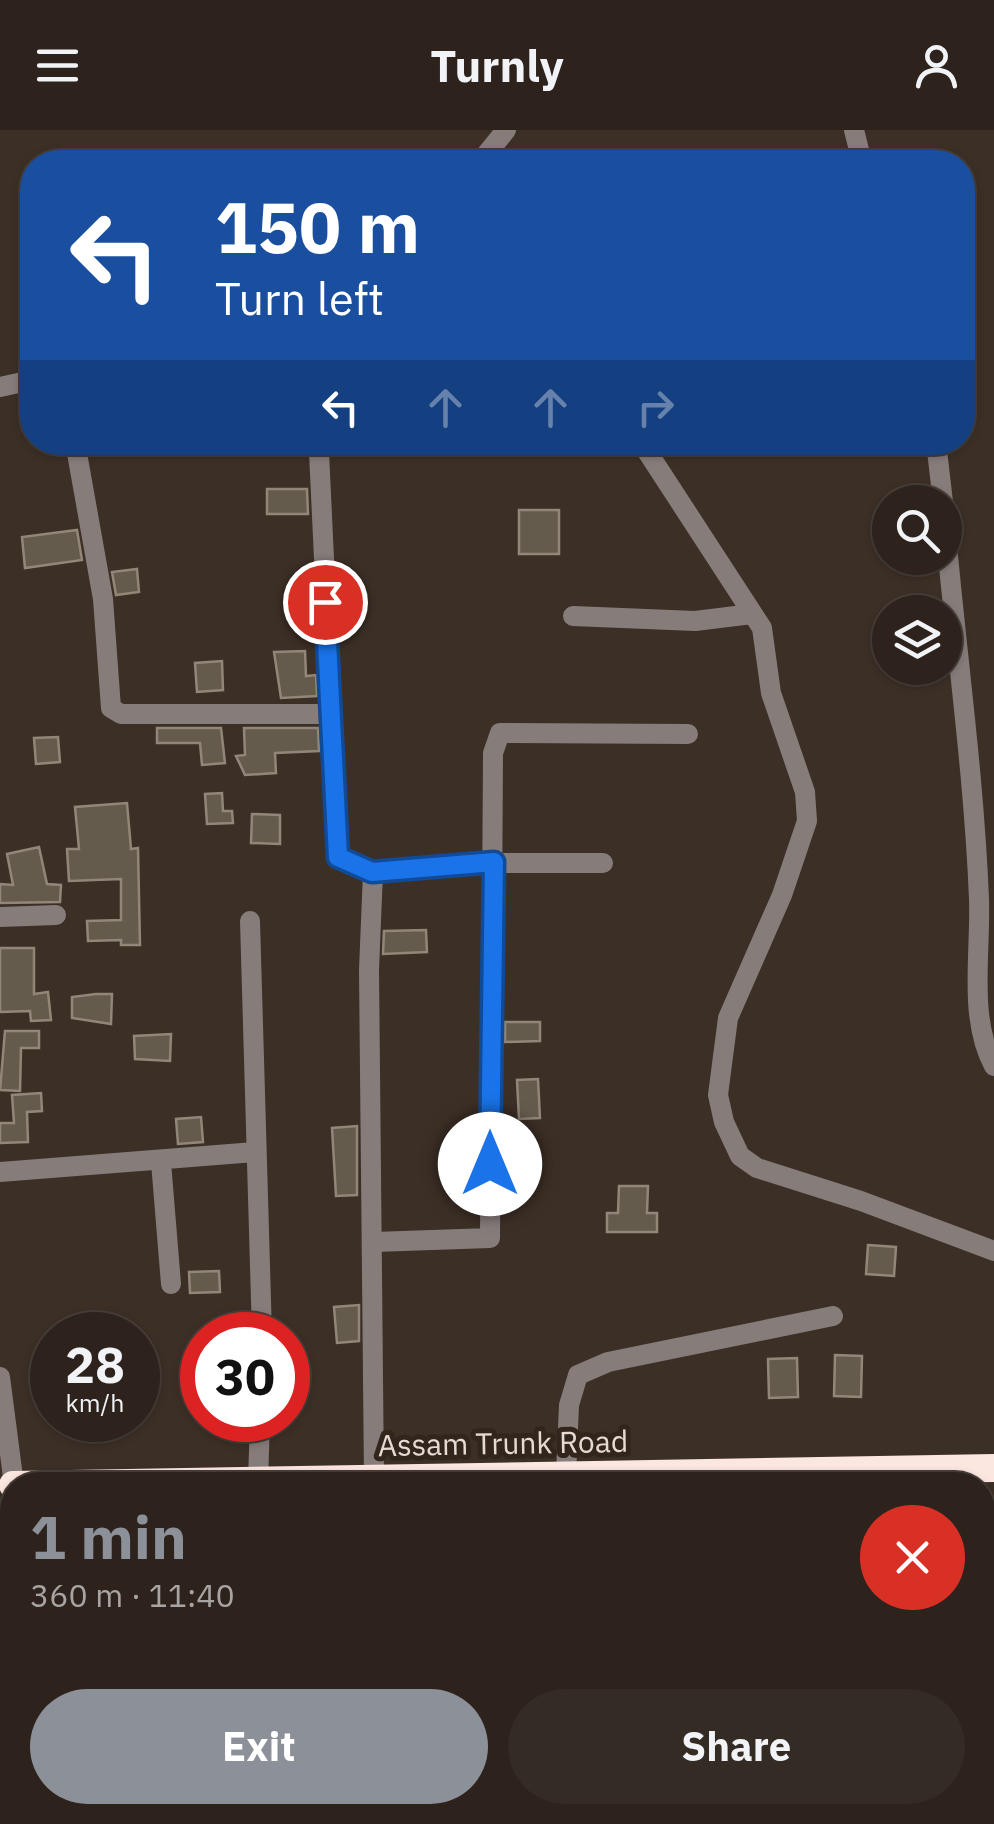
<!DOCTYPE html>
<html lang="en">
<head>
<meta charset="utf-8">
<style>
	body { margin:0; font-family:"IBM Plex Sans",sans-serif; background:#352b25; color:#f1f3f6; height:100vh; display:flex; flex-direction:column; font-size:38px; white-space:nowrap }
	* { box-sizing:border-box; margin:0 }
	p { font-size:32px; color:#a7a4a3 }
	.icon { flex:none; width:55px; height:55px; fill:none; stroke:currentColor; stroke-width:2; stroke-linecap:round; stroke-linejoin:round }
	.map { position:relative; flex:1; overflow:hidden }
	.side { position:absolute; left:0px; top:1342px; width:995px; height:352px; display:flex; flex-direction:column; background:#2d231c; border-radius:40px 40px 0 0; box-shadow:0 2px 8px #0004,0 0 0 2px #48403b }
	.side>* { flex:none }
	.hud { position:absolute; left:20px; top:20px; width:955px; height:305px; border-radius:40px; box-shadow:0 2px 8px #0004,0 0 0 2px #48403b; background:#1a4fa0; color:#fff; overflow:hidden }
	.buttons { position:absolute; left:872px; top:355px; display:grid; gap:20px }
	.buttons a { display:grid; place-items:center; width:90px; height:90px; border-radius:50%; background:#2d231c; box-shadow:0 2px 8px #0004,0 0 0 2px #48403b; font-size:50px }
	.speed { position:absolute; left:30px; top:1182px; display:flex; gap:20px; font-size:50px; font-weight:700; text-align:center }
	.speed>* { display:grid; place-content:center; width:130px; height:130px; border-radius:50%; background:#2d231c; box-shadow:0 2px 8px #0004,0 0 0 2px #48403b; line-height:1 }
	.speed small { font-size:25px; font-weight:400 }
	.speed .limit { border:15px solid #d22; background:#fff; color:#111 }
	.pin { position:absolute; display:grid; place-items:center; width:85px; height:85px; color:#fff; margin:-42px; border:5px solid #fff; border-radius:50%; box-shadow:0 2px 10px #0007 }
	.me { position:absolute; width:110px; margin:-55px; rotate:0deg; stroke-linejoin:round; filter:drop-shadow(0 0 8px #0008) }
	.turn { display:flex; align-items:center; gap:35px; height:210px; padding:0 30px; font-size:45px }
	.turn .icon { width:130px; height:130px; stroke-width:2.5 }
	.turn b { display:block; font-size:70px; line-height:85px }
	.lanes { display:flex; align-items:center; height:95px; padding:0 30px; background:#0003; justify-content:center; gap:50px; direction:ltr }
	.lanes .off { opacity:.35 }
	.round { display:grid; place-items:center; flex:none; width:105px; height:105px; border-radius:52px; background:#352b25 }
	.headline { display:flex; align-items:center; justify-content:space-between; height:170px; padding:0 30px }
	h1 { font-size:60px; font-weight:700; line-height:75px; color:#8c9099 }
	.cta { display:flex; gap:20px; margin-top:auto; padding:20px 30px }
	.cta a { flex:1; height:115px; border-radius:60px; background:#8c9099; color:#fff; font-size:40px; font-weight:700; line-height:115px; text-align:center }
	.cta a+a { background:#352b25; color:#f1f3f6 }
	header { display:flex; justify-content:space-between; align-items:center; height:130px; padding:0 30px; background:#2d231c; font-size:45px; font-weight:700 }
	.map>svg:first-child { display:block }
	.water { fill:#63561e }
	.building { fill:#655b4d; stroke:#918678; stroke-width:2.5 }
	.lines { fill:none; stroke-linecap:round; stroke-linejoin:round }
	.minor { stroke:#867d7b; stroke-width:20 }
	.highway { stroke:#fbe6e0; stroke-width:28 }
	.route-casing { stroke:#114b97; stroke-width:25 }
	.route { stroke:#1a73e8; stroke-width:18 }
	.labels { text-anchor:middle; stroke-width:10; stroke-linejoin:round; paint-order:stroke }
	.street-label { font-size:30px; fill:#e4dbd5; stroke:#32251c }
</style>
</head>
<body>
<header><svg class="icon" aria-label="menu" viewBox="0 0 24 24"><path d="M4 6h16M4 12h16M4 18h16"/></svg>Turnly<svg class="icon" aria-label="person" viewBox="0 0 24 24"><circle cx="12" cy="8" r="4"/><path d="M4 21q1-7 8-7t8 7"/></svg></header>
<div class="map">
<svg width="994" height="1694" viewBox="0 0 994 1694">
	<rect width="100%" height="100%" fill="#3c2f26"/>
	<path class="water" d="M994 1611V1694H297L296 1682H982L983 1612Z
		M37 1683H134V1694H37Z"/>
	<path class="building" d="M267 359H307L308 384H267Z
		M519 380H559V424H519Z
		M77 400 82 430 25 438 22 407Z
		M137 439 139 462 116 465 112 442Z
		M305 521 306 546 316 545 317 566 281 568 274 522Z
		M222 531 223 560 197 562 195 533Z
		M157 598H221L225 633 202 635 200 613H157Z
		M244 598H318L319 621 275 623 276 643 245 645 236 626 245 625Z
		M58 607 60 632 36 634 34 608Z
		M222 663 223 681H232L233 693 207 694 205 664Z
		M127 673 131 719 138 718 140 815H121V810L88 811 87 791 121 790V749L69 751 67 719H79L75 677Z
		M252 684 280 685V714L251 713Z
		M39 717 47 754 61 755 60 772 0 773V754L13 755 7 724Z
		M426 800 427 822 383 824 384 801Z
		M0 818H34V864L48 862 51 890 31 891 30 881 0 882Z
		M96 864H112L111 894 72 888V867Z
		M505 892H540V911L505 912Z
		M5 901H39V918H21L20 961 0 960Z
		M171 904 170 931 135 929 134 906Z
		M538 949 540 988 519 989 517 950Z
		M41 963 42 981 27 982 28 1012 0 1013V993H14L12 965Z
		M201 987 203 1012 178 1014 176 989Z
		M357 996V1065L336 1066 332 998Z
		M619 1056H648L647 1083H657V1102H607V1083H618Z
		M868 1115 896 1117 894 1146 866 1144Z
		M219 1141 220 1162 190 1163 189 1142Z
		M359 1175V1211L337 1213 334 1177Z
		M835 1225 862 1226 861 1267 834 1266Z
		M797 1228 798 1267 769 1268 768 1229Z"/>
	<g class="lines">
		<path class="minor" d="M854 0 862 32
			M480 32 506 0
			M0 257 32 250
			M75 312 103 469 111 578 121 584H330
			M641 312 762 498 771 563 805 662 807 691 782 765 728 888 718 965 724 992 740 1026 757 1038 861 1071 994 1121
			M936 312 943 372
			M319 322 338 727 373 742 494 733H603
			M945 394C956 519 974 644 979 769 981 823 968 888 994 936
			M573 486 695 491 752 484
			M373 742 369 840 374 1349
			M0 787 56 785
			M250 791 262 1205
			M161 1032 171 1154
			M0 1042 255 1022
			M374 1112 490 1108 493 623 500 603 688 604
			M0 1247 14 1355
			M566 1345 569 1275 578 1245 608 1232 833 1186
			M258 1351 260 1290
			M982 1566H994
			M17 1682 18 1694
			M261 1682 262 1694"/>
		<path class="highway" d="M13 1355 994 1338"/>
	</g>
	<g class="lines">
		<defs>
			<path id="route" d="M325 472 338 727 372 742 494 732 490 1034"/>
		</defs>
		<use href="#route" class="route-casing"/>
		<use href="#route" class="route"/>
	</g>
	<g class="labels">
		<g class="street-label">
			<text transform="translate(503 1314) rotate(-1)" y="10">Assam Trunk Road</text>
		</g>
	</g>
</svg>
<div class="buttons">
<a><svg class="icon" aria-label="search" viewBox="0 0 24 24"><circle cx="10" cy="10" r="6"/><path d="M15 15l6 6"/></svg></a>
<a><svg class="icon" aria-label="layers" viewBox="0 0 24 24"><path d="M12 4l9 5-9 5-9-5zM3 14l9 5 9-5"/></svg></a>
</div>
<div class="speed"><div>28<small>km/h</small></div><div class="limit">30</div></div>
<div class="pin" style="left:325px;top:472px;background:#d93025"><svg class="icon" aria-label="arrive" viewBox="0 0 24 24"><path d="M6 21V4h12l-3 4 3 4H6"/></svg></div>
<svg class="me" style="left:490px;top:1034px" viewBox="-20 -20 40 40"><circle r="19" fill="#fff"/><path d="M0-13L10 11 0 6-10 11z" fill="#1a73e8"/></svg>
<div class="hud">
<div class="turn"><svg class="icon" aria-label="left" viewBox="0 0 24 24"><path d="M17 20v-9H6M10 6l-5 5 5 5"/></svg><div><b>150 m</b>Turn left</div></div>
<div class="lanes"><svg class="icon" aria-label="left" viewBox="0 0 24 24"><path d="M17 20v-9H6M10 6l-5 5 5 5"/></svg><svg class="icon off" aria-label="ahead" viewBox="0 0 24 24"><path d="M12 20V5M6 11l6-6 6 6"/></svg><svg class="icon off" aria-label="ahead" viewBox="0 0 24 24"><path d="M12 20V5M6 11l6-6 6 6"/></svg><svg class="icon off" aria-label="right" viewBox="0 0 24 24"><path d="M7 20v-9h11M14 6l5 5-5 5"/></svg></div>
</div>
<section class="side">
<div class="headline"><div><h1>1 min</h1><p>360 m · 11:40</p></div><a class="round" style="background:#d93025;color:#fff"><svg class="icon" aria-label="close" viewBox="0 0 24 24"><path d="M6 6l12 12M18 6L6 18"/></svg></a></div>
<div class="cta"><a>Exit</a><a>Share</a></div>
</section>
</div>
</body>
</html>
